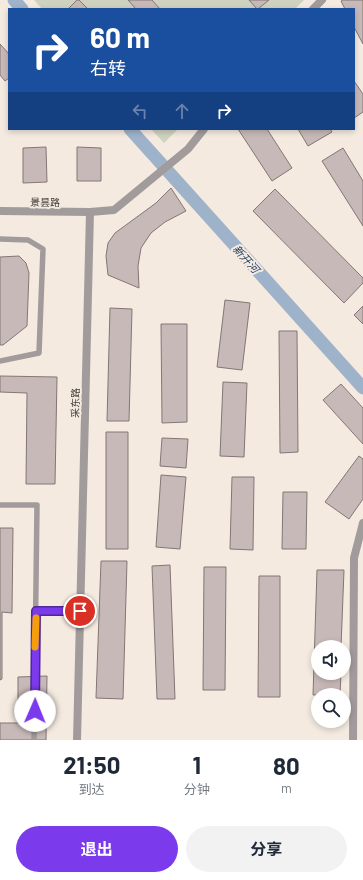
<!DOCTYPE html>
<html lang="zh">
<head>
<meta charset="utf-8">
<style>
	body { margin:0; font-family:Barlow,"Noto Sans SC",sans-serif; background:#f2f2f3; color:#1f2937; height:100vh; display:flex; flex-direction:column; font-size:15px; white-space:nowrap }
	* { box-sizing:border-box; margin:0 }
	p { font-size:13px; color:#747a83 }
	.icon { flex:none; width:22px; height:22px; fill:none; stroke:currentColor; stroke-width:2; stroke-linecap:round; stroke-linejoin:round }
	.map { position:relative; height:740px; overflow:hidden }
	.sheet { display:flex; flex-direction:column; background:#fff; flex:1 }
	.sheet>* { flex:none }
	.guide { position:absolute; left:8px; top:8px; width:347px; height:122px; border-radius:0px; box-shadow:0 2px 6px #0003; background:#1a4fa0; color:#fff; overflow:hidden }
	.buttons { position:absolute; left:311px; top:640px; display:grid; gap:8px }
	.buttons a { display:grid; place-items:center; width:40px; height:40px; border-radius:50%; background:#fff; box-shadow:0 2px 6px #0003; font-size:20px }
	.pin { position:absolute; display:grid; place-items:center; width:34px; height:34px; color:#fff; margin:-17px; border:2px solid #fff; border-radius:50%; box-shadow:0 1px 4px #0007 }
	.me { position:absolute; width:44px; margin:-22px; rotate:1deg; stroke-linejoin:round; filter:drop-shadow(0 0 3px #0008) }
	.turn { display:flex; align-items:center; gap:14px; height:84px; padding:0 16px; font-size:18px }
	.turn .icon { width:52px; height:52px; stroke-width:2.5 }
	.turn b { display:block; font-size:28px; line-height:34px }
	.lanes { display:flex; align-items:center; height:38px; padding:0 16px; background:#0003; justify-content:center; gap:20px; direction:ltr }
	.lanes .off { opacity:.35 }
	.eta { display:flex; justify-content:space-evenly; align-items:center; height:68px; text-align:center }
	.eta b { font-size:24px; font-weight:700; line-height:28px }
	.primary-button { display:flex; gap:8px; margin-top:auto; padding:8px 16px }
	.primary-button a { flex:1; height:46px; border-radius:24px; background:#7c3aed; color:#fff; font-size:16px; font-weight:700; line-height:46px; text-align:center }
	.primary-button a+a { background:#f2f2f3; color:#1f2937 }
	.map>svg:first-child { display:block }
	.green { fill:#cfd2be }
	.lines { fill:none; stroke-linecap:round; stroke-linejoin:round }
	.canal { stroke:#9eb2ca; stroke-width:13 }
	.building { fill:#c7b9b8; stroke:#837675 }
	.service { stroke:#a29b9b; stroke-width:5.5 }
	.minor { stroke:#a29b9b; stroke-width:8 }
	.route-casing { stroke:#51269a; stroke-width:10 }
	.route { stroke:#7c3aed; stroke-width:7 }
	.slow { stroke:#f59e0b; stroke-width:7 }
	.labels { text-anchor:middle; stroke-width:4; stroke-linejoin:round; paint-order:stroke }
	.street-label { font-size:10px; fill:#403c38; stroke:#f4eae0 }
	.water-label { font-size:11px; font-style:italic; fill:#264568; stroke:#f4eae0 }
</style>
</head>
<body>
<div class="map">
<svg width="363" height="740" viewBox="0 0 363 740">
	<rect width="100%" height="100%" fill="#f4eae0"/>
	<path class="green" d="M34 0H304L295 9H42Z
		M151 129H178L164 143Z"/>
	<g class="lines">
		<path class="canal" d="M14 0 22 9
			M130 129 363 388"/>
	</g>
	<path class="building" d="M77 0H79L88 9H68Z
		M128 0H152L160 9H136Z
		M249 0H269L258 9H257Z
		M343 0H363V44L354 27V9H345L341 1Z
		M0 44 9 54V78L5 81 0 75Z
		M354 81 363 94V112L354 118Z
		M238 129H267L292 168 272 181Z
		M298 129H330L332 132 308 146Z
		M46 147 47 182 23 183V148Z
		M77 147 101 148V181H77Z
		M343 148 363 181V226L322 161Z
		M171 188 186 211 165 222 151 233 141 248 138 266 139 288 108 275 106 256 108 243 115 233 156 203Z
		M275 189 363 278V283L344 303 253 211Z
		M19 256 26 263 29 273 27 326 3 345H0V257Z
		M225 300 250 303 242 370 217 367Z
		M363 306V324L354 315Z
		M110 308 132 309 129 421H107Z
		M161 324H187V422L162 423Z
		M279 331H297L298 452 280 453Z
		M0 376 57 377 55 484H26L27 393 0 392Z
		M223 382 247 383 244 457 220 456Z
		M341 384 363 408V444L323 400Z
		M106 432H128V549H106Z
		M162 438 188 439 186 468 160 466Z
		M359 456 363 459V499L349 519 325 502Z
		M161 475 186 477 180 549 156 547Z
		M232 477H254L253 550 230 549Z
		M283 492H307L306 549H282Z
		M0 528H13L12 613 2 612V679L0 680Z
		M101 561H127L123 699 96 698Z
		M170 565 175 699H157L152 566Z
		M204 567H226L225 690H203Z
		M317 570H344L341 647H318V673H341L340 695H313Z
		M259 576H280V697H258Z
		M47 676 46 740H0V723H18V677Z"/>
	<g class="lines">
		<path class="service" d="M0 239 28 240 43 249 39 353 0 361
			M0 505H37L34 740
			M36 611H80"/>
		<path class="minor" d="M313 9 322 0
			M0 211 90 212 114 210 188 149 204 129
			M77 740 90 212
			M353 740 354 558 363 523"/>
	</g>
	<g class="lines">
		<defs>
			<path id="route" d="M35 711 36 611H80"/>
		</defs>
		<use href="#route" class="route-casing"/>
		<use href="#route" class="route"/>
		<path class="slow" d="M35 647 36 618"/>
	</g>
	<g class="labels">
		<g class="street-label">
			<text transform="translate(45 202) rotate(1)" y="4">景昙路</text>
			<text transform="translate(75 403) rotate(-89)" y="4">采东路</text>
		</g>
		<g class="water-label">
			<text transform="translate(246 259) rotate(48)" y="4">新开河</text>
		</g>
	</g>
</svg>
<div class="buttons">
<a><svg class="icon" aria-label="sound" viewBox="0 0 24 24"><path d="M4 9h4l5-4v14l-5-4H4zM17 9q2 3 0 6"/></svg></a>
<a><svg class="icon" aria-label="search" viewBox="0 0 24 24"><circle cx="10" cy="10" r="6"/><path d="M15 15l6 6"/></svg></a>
</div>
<div class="pin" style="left:80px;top:611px;background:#d93025"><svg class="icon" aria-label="arrive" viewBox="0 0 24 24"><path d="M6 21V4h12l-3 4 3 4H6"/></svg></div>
<svg class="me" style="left:35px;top:711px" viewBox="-20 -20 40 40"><circle r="19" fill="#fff"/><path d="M0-13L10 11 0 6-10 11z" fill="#7c3aed"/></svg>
<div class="guide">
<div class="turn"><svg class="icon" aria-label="right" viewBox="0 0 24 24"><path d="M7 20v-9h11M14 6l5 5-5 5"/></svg><div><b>60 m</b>右转</div></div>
<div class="lanes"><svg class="icon off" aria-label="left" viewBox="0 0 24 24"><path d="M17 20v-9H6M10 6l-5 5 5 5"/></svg><svg class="icon off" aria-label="ahead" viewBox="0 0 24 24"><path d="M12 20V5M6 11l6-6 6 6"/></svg><svg class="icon" aria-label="right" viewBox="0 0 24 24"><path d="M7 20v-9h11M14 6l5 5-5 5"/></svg></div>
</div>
</div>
<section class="sheet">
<div class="eta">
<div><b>21:50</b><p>到达</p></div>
<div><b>1</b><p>分钟</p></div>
<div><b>80</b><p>m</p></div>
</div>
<div class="primary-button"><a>退出</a><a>分享</a></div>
</section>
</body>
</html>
